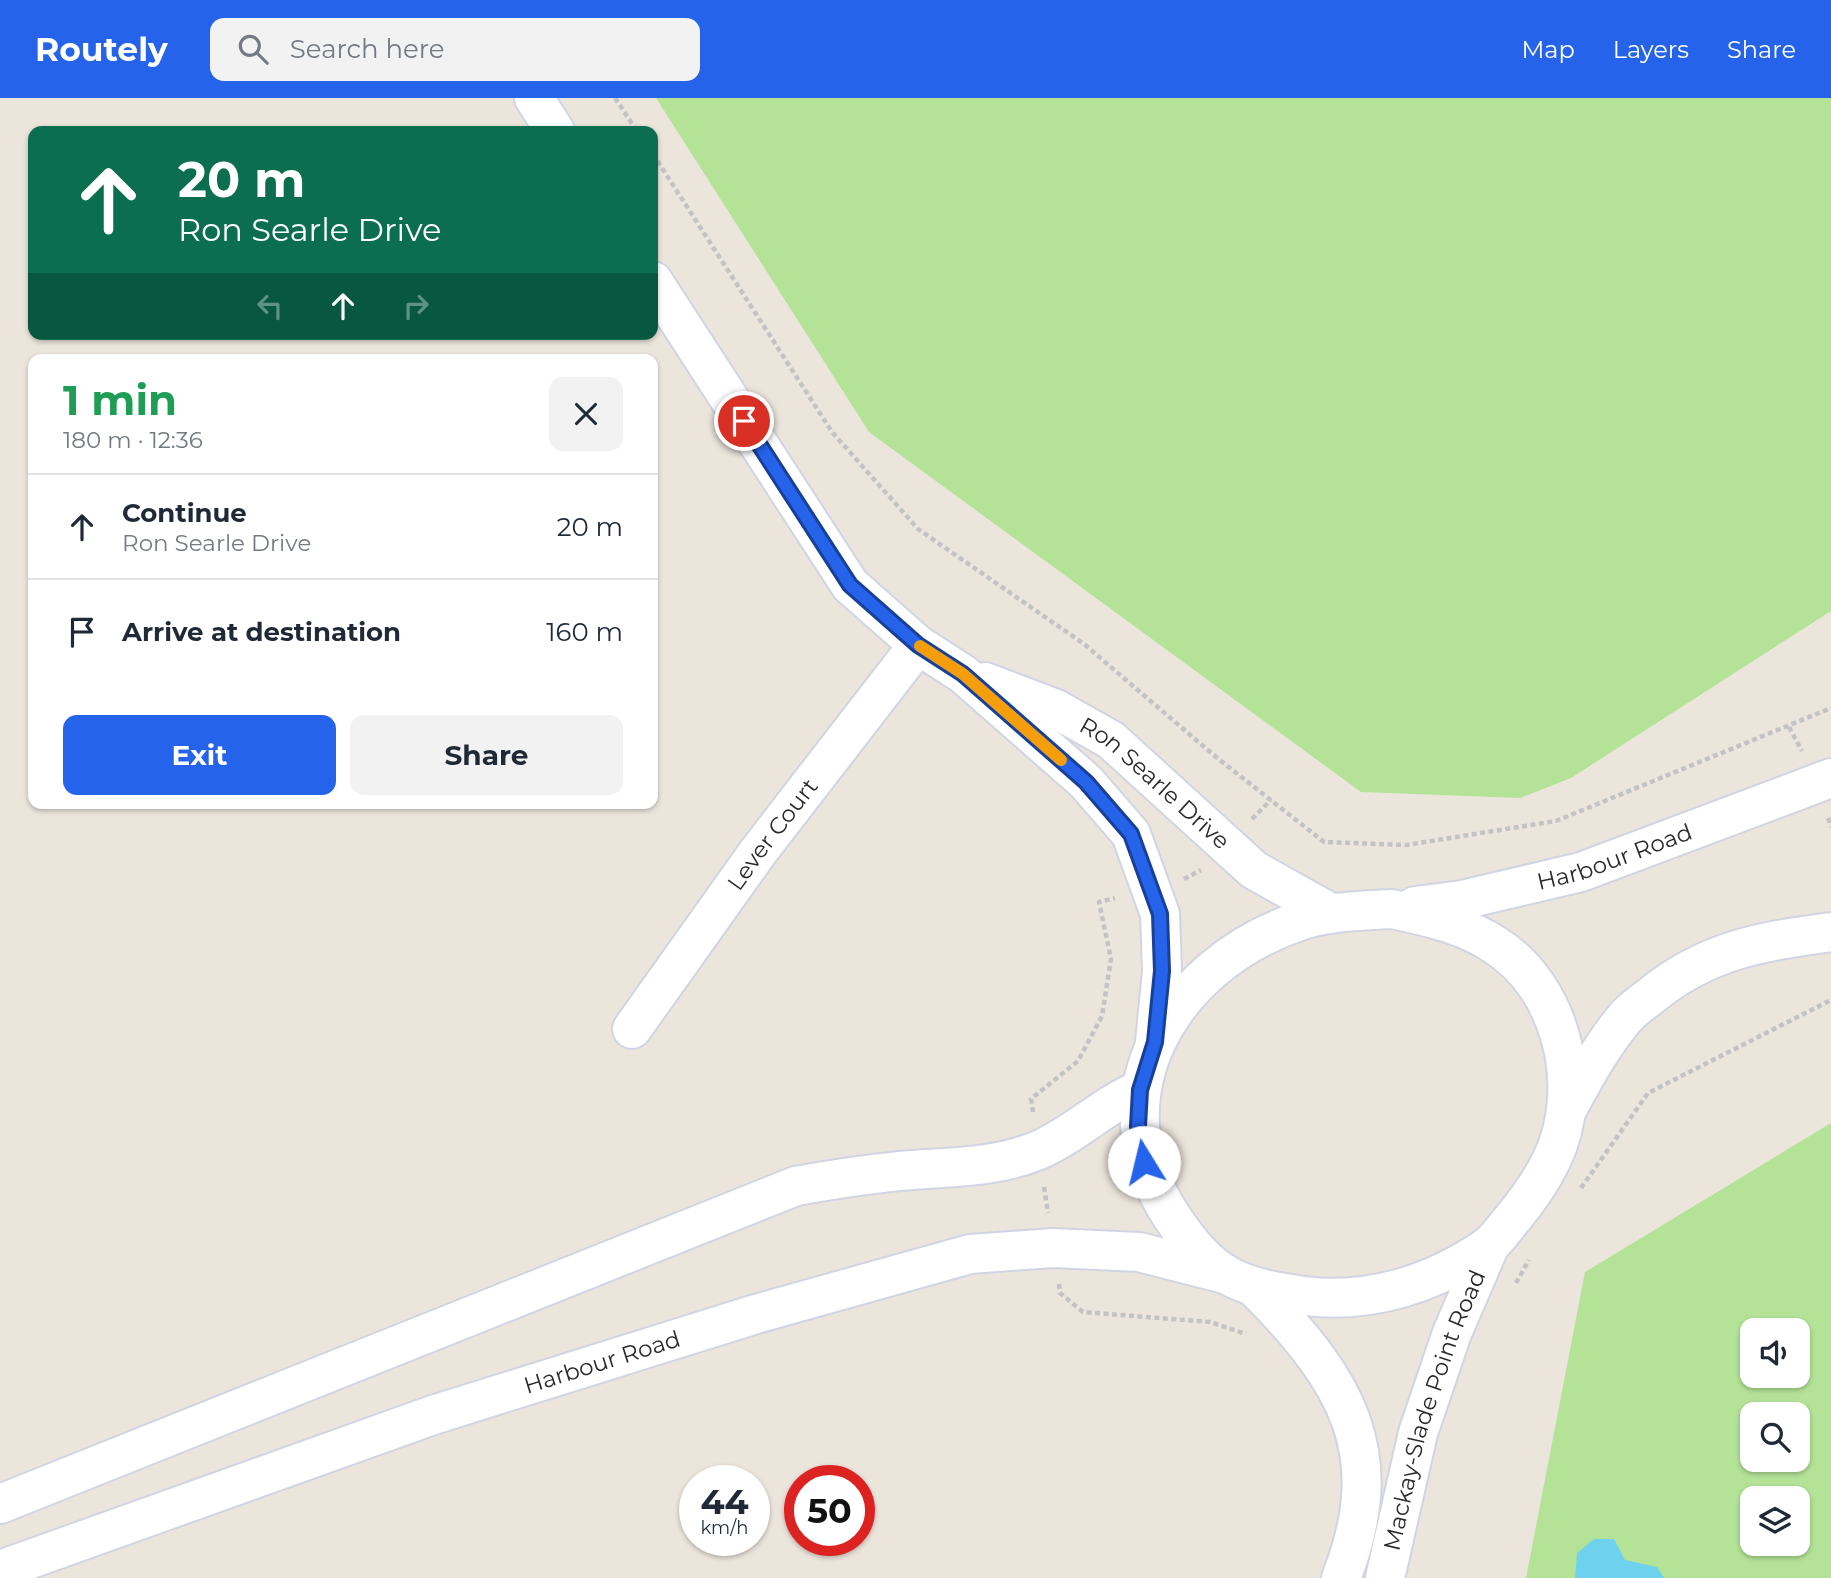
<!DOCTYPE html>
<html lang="en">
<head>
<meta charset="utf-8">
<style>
	body { margin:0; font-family:Montserrat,sans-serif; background:#f2f2f3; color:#1f2937; height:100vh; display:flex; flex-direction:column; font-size:26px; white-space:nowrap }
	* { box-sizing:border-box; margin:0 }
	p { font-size:23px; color:#747a83 }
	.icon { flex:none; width:38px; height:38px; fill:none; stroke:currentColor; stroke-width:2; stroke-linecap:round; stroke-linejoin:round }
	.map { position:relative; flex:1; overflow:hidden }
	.side { position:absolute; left:28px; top:256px; width:630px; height:455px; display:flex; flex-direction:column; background:#fff; border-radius:14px; box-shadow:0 2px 5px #0004 }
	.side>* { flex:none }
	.top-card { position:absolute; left:28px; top:28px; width:630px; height:214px; border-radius:14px; box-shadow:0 2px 5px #0004; background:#0b6e4f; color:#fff; overflow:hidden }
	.controls { position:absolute; left:1740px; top:1220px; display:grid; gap:14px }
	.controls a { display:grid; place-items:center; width:70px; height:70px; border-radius:14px; background:#fff; box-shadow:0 2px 5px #0004; font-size:35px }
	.speed { position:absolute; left:679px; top:1367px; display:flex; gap:14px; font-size:35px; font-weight:700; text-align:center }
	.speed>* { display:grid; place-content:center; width:91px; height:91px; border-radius:50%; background:#fff; box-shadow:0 2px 5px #0004; line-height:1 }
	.speed small { font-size:18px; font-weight:400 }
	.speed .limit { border:10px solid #d22; background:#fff; color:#111 }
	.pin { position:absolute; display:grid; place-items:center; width:60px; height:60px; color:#fff; margin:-30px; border:4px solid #fff; border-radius:50%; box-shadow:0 2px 7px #0007 }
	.me { position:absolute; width:77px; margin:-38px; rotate:351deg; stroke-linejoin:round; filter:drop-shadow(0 0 5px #0008) }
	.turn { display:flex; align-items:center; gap:24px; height:147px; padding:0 35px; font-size:32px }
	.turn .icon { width:91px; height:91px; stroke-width:2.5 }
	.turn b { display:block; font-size:49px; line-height:60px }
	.lanes { display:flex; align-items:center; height:66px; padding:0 35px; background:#0003; justify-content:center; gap:35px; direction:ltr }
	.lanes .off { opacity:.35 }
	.round { display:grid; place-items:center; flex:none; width:74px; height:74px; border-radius:14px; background:#f2f2f3 }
	.summary { display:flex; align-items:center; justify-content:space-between; height:119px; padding:0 35px }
	h1 { font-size:42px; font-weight:700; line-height:52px; color:#1e9e55 }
	.primary-button { display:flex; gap:14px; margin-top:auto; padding:14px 35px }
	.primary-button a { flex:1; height:80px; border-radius:14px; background:#2563eb; color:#fff; font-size:28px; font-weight:700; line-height:80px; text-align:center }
	.primary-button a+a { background:#f2f2f3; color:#1f2937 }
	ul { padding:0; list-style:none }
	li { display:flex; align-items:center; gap:21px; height:105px; padding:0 35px; border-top:2px solid #e0e1e3 }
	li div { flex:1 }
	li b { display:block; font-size:26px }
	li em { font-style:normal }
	header { display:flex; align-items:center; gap:42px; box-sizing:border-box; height:98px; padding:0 35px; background:#2563eb; color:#fff }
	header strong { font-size:33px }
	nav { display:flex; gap:38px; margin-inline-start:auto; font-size:24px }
	.search { width:490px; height:63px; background:#f2f2f3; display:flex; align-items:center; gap:18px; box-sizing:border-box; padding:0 24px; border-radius:14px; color:#747a83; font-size:26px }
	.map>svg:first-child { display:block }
	.green { fill:#b4e398; fill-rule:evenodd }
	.water { fill:#6ed2ef }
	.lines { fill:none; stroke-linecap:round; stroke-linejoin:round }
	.minor-casing { stroke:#d1d5e3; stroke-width:42 }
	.tertiary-casing { stroke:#d1d5e3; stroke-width:42 }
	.secondary-casing { stroke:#d1d5e3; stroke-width:42 }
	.path { stroke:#c3c3c3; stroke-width:4.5; stroke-dasharray:5 3.5; stroke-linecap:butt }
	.minor { stroke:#fff; stroke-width:38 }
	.tertiary { stroke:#fff; stroke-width:38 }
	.secondary { stroke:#fff; stroke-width:38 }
	.route-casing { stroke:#184099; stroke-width:18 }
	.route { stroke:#2563eb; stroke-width:12 }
	.slow { stroke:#f59e0b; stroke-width:12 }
	.labels { text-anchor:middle; stroke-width:7; stroke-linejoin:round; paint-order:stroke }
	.street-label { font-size:23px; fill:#2a2a2a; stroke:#fff }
</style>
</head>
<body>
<header>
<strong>Routely</strong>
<div class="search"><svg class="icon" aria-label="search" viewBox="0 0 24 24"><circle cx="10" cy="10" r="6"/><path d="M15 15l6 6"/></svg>Search here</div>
<nav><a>Map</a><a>Layers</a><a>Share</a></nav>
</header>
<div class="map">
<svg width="1831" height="1480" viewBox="0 0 1831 1480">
	<rect width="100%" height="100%" fill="#ece5dc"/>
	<path class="green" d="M656 0H1831V513L1571 680 1520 700 1361 694 869 334Z
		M1831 1025V1480H1526L1585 1174ZM1752 1232H1797V1278H1752ZM1752 1316H1797V1362H1752ZM1752 1400H1797V1446H1752Z"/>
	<path class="water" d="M1594 1441H1614L1625 1462 1657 1469 1664 1480H1575L1577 1455Z"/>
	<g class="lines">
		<defs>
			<g id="minor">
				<path id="s1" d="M632 931 758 754 918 547"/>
			</g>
			<g id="tertiary">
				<path d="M534 0 555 33"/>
				<path d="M653 183 850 487 918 547 963 576 1086 684 1131 736 1160 816 1162 873 1155 944"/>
				<path id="s2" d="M985 584 1056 611 1111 642 1254 772 1331 815"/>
				<path d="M0 1406 796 1088C835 1081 873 1075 912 1072 955 1069 998 1069 1039 1052 1076 1036 1103 1007 1140 992"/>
				<path id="s3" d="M0 1472 433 1317 756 1216 970 1156 1053 1150 1139 1154 1221 1175"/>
			</g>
			<g id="secondary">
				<path id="s4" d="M1415 808 1462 802 1581 774 1831 680"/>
				<path d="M1392 811C1429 819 1463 826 1495 847 1562 889 1586 990 1552 1061 1542 1082 1528 1102 1513 1120 1505 1129 1497 1142 1487 1149 1433 1186 1370 1206 1305 1198 1237 1189 1211 1178 1172 1119 1092 999 1171 867 1297 824 1327 813 1360 813 1392 811Z"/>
				<path d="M1567 1012C1584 980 1601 949 1624 921 1631 912 1643 904 1652 897 1707 852 1763 843 1831 834"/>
				<path d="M1257 1192C1345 1281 1391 1354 1341 1480"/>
				<path id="s5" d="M1385 1480 1418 1335 1452 1235 1490 1147"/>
			</g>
		</defs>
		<use href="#minor" class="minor-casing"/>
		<use href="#tertiary" class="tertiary-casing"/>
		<use href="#secondary" class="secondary-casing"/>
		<path class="path" d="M615 0 637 33
			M653 56 832 334 918 431 1084 546 1216 659 1324 744 1406 747 1556 723 1831 610
			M1789 629 1802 653
			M1828 720 1831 729
			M1252 721 1271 702
			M1184 781 1201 772
			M1033 1014 1031 1001 1078 963 1102 918 1111 861 1099 804 1115 800
			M1044 1089 1048 1115
			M1581 1090 1648 995 1831 902
			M1516 1185 1529 1162
			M1059 1186 1060 1195 1083 1214 1210 1224 1246 1236"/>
		<use href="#minor" class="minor"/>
		<use href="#tertiary" class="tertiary"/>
		<use href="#secondary" class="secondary"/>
	</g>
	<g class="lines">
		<defs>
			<path id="route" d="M744 323 850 487 918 547 963 576 1086 684 1131 736 1160 816 1162 873 1155 944 1140 992 1138 1028 1144 1064"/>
		</defs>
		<use href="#route" class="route-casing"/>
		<use href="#route" class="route"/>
		<path class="slow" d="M920 548 963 576 1061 662"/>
	</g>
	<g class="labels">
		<g class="street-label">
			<text dy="8" stroke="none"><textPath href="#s2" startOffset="200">Ron Searle Drive</textPath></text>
			<text dy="8" stroke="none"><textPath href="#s1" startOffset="240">Lever Court</textPath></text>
			<text dy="8" stroke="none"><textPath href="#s4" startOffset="206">Harbour Road</textPath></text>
			<text dy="8" stroke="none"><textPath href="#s3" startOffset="637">Harbour Road</textPath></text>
			<text dy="8" stroke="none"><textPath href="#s5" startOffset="175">Mackay-Slade Point Road</textPath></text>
		</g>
	</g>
</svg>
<div class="controls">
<a><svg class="icon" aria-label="sound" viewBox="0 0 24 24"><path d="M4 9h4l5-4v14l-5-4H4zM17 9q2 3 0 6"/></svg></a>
<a><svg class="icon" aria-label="search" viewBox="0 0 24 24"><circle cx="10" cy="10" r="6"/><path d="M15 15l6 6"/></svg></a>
<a><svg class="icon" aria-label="layers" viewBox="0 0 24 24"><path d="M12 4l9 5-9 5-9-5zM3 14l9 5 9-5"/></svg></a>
</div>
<div class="speed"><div>44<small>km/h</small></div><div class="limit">50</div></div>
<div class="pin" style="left:744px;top:323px;background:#d93025"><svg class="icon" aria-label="arrive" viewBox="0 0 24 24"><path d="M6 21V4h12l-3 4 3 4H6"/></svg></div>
<svg class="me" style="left:1144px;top:1064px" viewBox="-20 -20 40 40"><circle r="19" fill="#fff"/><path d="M0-13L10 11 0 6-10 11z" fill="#2563eb"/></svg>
<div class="top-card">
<div class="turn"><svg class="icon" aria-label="ahead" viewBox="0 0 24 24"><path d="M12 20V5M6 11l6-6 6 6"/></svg><div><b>20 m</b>Ron Searle Drive</div></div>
<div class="lanes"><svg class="icon off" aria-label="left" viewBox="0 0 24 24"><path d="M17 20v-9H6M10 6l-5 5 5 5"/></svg><svg class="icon" aria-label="ahead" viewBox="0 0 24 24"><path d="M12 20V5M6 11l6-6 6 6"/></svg><svg class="icon off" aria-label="right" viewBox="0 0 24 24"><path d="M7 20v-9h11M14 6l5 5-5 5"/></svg></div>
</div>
<section class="side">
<div class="summary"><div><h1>1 min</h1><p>180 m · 12:36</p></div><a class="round"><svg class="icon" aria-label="close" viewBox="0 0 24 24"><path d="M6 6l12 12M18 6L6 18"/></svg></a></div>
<ul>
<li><svg class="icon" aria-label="ahead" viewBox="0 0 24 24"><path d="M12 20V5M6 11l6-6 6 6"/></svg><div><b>Continue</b><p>Ron Searle Drive</p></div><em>20 m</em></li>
<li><svg class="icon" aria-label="arrive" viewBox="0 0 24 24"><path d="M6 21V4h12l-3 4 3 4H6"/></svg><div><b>Arrive at destination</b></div><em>160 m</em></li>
</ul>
<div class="primary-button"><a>Exit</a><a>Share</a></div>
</section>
</div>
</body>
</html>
